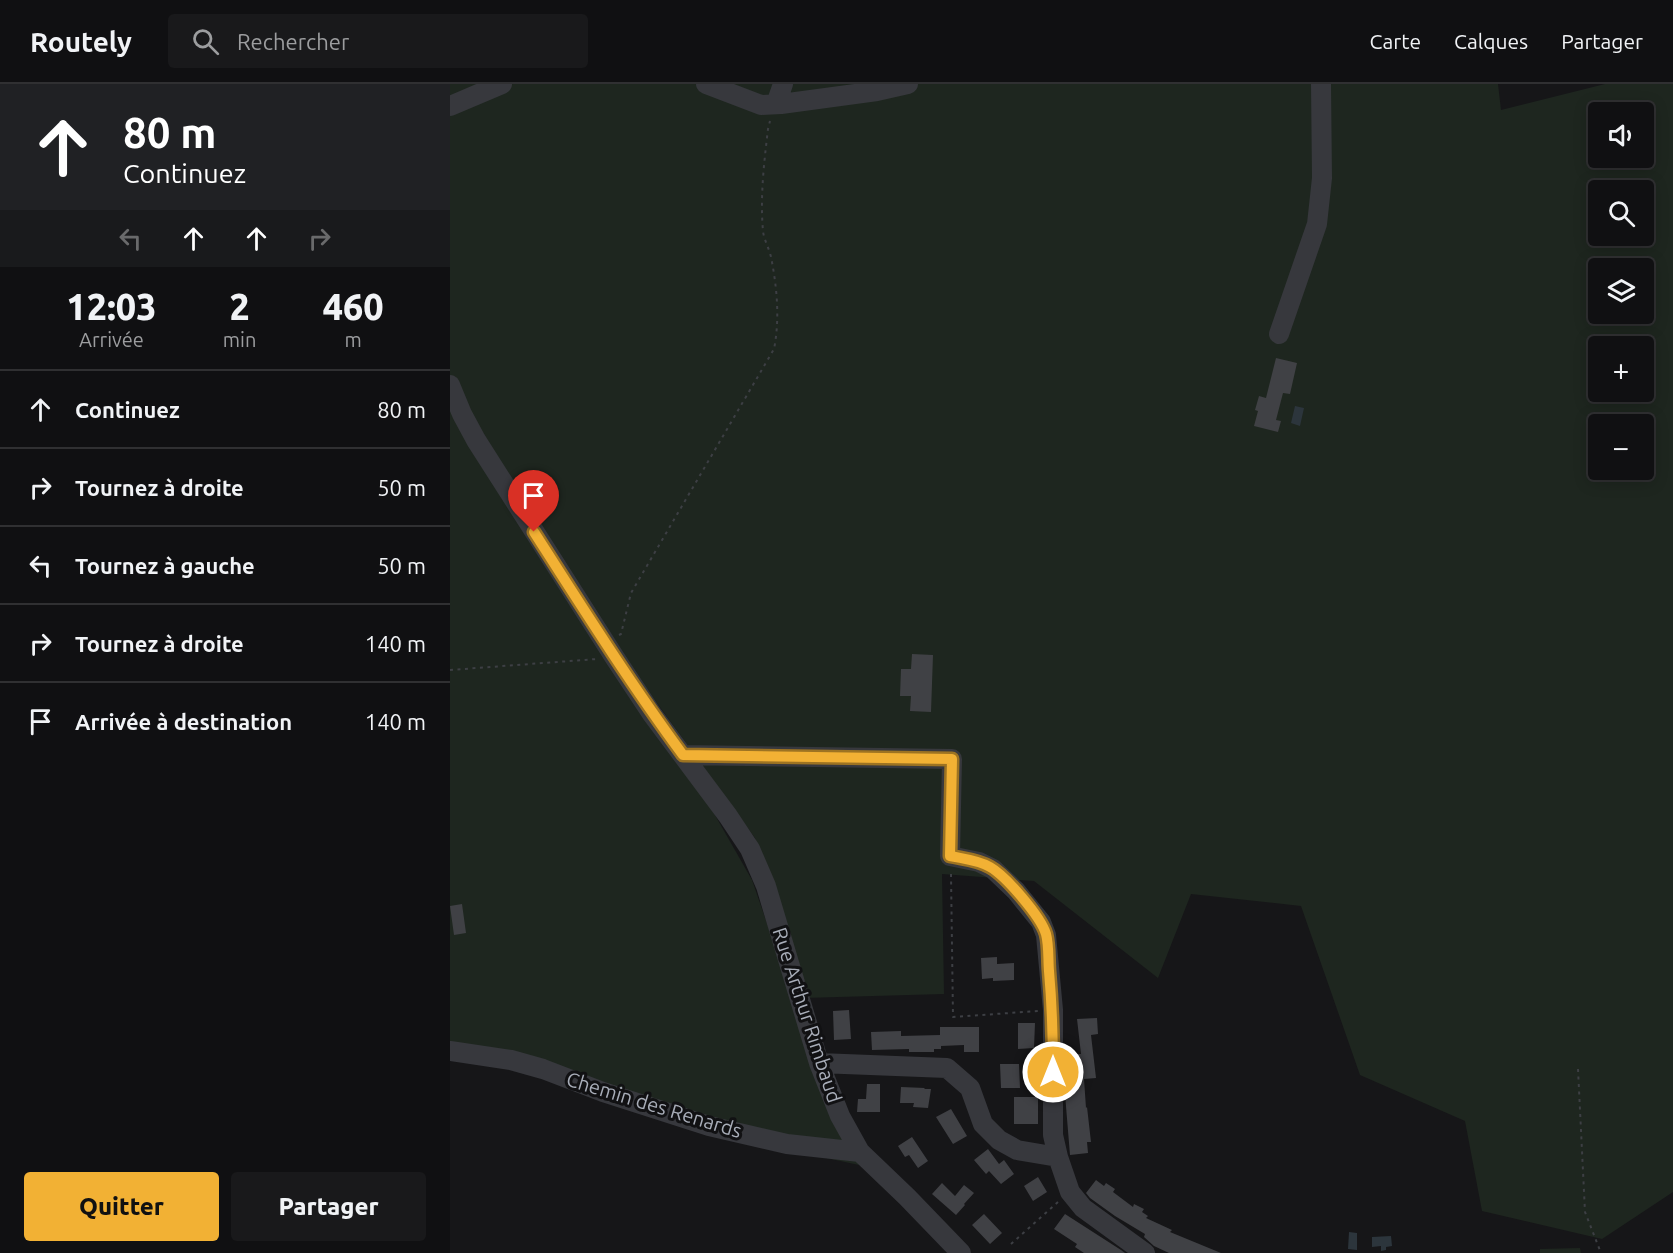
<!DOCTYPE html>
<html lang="fr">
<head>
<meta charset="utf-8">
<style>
	body { margin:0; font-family:Ubuntu,sans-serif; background:#19191b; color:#f1f3f6; height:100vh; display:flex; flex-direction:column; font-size:22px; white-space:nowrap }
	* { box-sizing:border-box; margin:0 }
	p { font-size:20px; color:#9c9d9f }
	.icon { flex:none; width:33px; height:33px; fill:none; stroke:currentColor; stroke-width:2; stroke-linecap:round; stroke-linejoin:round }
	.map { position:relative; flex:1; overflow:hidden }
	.drawer { display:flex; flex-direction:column; background:#101012; width:450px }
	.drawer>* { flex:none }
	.banner { background:#202124; color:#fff; overflow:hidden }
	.buttons { position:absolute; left:1138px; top:18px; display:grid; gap:12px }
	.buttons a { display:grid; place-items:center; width:66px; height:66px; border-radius:6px; background:#101012; box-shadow:0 3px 15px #0003,0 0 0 2px #303032; font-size:30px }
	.pin { position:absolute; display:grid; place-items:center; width:51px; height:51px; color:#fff; margin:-62px -26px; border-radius:50% 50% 50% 0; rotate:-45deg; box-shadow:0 0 6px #0007 }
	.pin .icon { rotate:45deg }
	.me { position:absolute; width:66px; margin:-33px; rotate:0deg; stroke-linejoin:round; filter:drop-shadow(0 0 4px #0008) }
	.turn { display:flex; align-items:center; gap:21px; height:126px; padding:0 24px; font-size:27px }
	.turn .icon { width:78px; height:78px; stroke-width:2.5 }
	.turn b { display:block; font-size:42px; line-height:51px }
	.lanes { display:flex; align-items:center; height:57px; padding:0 24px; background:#0003; justify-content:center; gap:30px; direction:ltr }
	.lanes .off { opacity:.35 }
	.eta { display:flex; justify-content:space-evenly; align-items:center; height:102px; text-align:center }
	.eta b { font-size:36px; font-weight:800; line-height:42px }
	.button { display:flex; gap:12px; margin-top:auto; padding:12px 24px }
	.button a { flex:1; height:69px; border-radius:6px; background:#f2b134; color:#111; font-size:24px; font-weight:800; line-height:69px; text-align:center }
	.button a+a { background:#19191b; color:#f1f3f6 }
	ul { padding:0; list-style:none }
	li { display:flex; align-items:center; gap:18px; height:78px; padding:0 24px; border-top:2px solid #303032 }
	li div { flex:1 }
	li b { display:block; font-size:22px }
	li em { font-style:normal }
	header { display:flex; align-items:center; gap:36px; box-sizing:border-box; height:84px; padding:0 30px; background:#101012; border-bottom:2px solid #303032 }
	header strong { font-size:28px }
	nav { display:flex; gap:33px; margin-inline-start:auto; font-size:21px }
	.search { width:420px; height:54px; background:#19191b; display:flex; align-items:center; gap:15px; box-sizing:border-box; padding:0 21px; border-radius:6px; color:#9c9d9f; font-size:22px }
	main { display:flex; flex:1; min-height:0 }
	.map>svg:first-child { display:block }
	.green { fill:#1e261f; fill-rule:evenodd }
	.water { fill:#2c353c }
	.building { fill:#404145 }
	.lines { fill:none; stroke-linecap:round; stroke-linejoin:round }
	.path { stroke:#3d3f44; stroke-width:2; stroke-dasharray:3 4.5; stroke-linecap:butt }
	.minor { stroke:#37383d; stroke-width:20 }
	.route-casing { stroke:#9d7322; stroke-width:15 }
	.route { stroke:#f2b134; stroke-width:10 }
	.labels { text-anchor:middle; stroke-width:6; stroke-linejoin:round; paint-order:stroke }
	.street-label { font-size:20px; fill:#a8adb8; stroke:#111113 }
</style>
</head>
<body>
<header>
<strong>Routely</strong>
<div class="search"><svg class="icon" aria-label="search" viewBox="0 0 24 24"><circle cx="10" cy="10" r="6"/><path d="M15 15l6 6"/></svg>Rechercher</div>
<nav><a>Carte</a><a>Calques</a><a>Partager</a></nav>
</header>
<main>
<section class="drawer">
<div class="banner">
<div class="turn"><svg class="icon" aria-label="ahead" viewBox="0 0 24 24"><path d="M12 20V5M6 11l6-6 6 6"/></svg><div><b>80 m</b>Continuez</div></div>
<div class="lanes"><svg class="icon off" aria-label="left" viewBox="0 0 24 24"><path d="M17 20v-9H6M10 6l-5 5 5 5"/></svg><svg class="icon" aria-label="ahead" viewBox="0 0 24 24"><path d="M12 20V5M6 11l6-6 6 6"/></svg><svg class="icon" aria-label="ahead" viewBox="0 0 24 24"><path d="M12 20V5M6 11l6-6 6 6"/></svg><svg class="icon off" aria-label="right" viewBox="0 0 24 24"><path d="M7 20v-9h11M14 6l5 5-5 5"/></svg></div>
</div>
<div class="eta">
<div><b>12:03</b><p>Arrivée</p></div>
<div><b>2</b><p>min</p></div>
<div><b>460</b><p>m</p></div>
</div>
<ul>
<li><svg class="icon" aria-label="ahead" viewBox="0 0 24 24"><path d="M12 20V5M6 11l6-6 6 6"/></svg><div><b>Continuez</b></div><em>80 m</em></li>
<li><svg class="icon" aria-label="right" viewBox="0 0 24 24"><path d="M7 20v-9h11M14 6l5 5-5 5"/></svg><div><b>Tournez à droite</b></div><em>50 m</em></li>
<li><svg class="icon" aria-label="left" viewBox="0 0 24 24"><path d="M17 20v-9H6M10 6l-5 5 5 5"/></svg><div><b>Tournez à gauche</b></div><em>50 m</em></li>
<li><svg class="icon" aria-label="right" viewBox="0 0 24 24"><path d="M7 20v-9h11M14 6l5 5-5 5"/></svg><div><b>Tournez à droite</b></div><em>140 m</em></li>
<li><svg class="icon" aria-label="arrive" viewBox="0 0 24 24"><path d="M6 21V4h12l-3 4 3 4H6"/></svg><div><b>Arrivée à destination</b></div><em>140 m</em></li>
</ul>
<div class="button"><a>Quitter</a><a>Partager</a></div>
</section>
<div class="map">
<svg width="1223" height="1169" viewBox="0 0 1223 1169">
	<rect width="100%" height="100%" fill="#161618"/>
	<path class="green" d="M0 0H1048L1051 26 1155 0H1223V1108L1152 1155 1032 1127 1015 1037 910 991 851 822 741 810 708 894 584 797 492 790 494 910 353 914 305 754 180 582 302 796 385 1036 409 1081 232 1043 73 987 0 976ZM1149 28H1194V74H1149ZM1149 106H1194V152H1149ZM1149 184H1194V230H1149ZM1149 262H1194V308H1149ZM1149 340H1194V386H1149Z
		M1130 1164 1131 1169H1090V1165Z"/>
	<path class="water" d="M845 322 854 324 850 342 841 339Z
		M899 1148 907 1149V1166L898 1165Z
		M941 1152 942 1162 936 1163V1166L931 1167V1162L922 1163V1153Z"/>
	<path class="building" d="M826 274 847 279 840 310 833 309 826 336 831 337 828 348 804 342 808 327 805 326 809 312 816 314Z
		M462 570 483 571 481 628 460 627 461 612H450L451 585H461Z
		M12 820 16 849 4 851 0 822Z
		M547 873V880L564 879V896L543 897V894L532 895 531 874Z
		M399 926 401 955 384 956 383 927Z
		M647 934 648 950 641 951 646 994 634 995 636 1024 637 1023 641 1058H637L638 1069 620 1071 615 1010 624 1009 622 984H626L625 970H631L627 935Z
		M568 939H585L584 964 568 965Z
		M490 943H529V968H514V961L491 962V965H484V968H459V965L422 966 421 948 451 947V952L490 951Z
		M550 980H569L570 1004H551Z
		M417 1000H430V1028H407L408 1015H416Z
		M451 1003 475 1004 474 1005H481L478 1024 463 1023 464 1019H450Z
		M564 1013H588V1040H564Z
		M501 1025 517 1052 503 1060 486 1033Z
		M462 1053 478 1077 468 1084 459 1071 455 1073 448 1062Z
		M538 1065 549 1080 554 1076 564 1090 551 1100 539 1087 536 1090 524 1076Z
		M588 1093 597 1108 583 1117 574 1102Z
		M646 1096 654 1102 656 1099 665 1105 663 1108 683 1123 684 1120 694 1125 692 1128 698 1132 696 1134 722 1146 720 1148 771 1169H719L704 1162 694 1153 695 1150 665 1132 640 1114 636 1109Z
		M492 1099 505 1112 514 1101 524 1109 514 1120 515 1121 506 1131 482 1110Z
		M534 1130 552 1149 540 1160 522 1141Z
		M615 1130 671 1166 675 1169H634L625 1163 627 1160 604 1145Z"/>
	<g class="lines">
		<path class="path" d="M169 551 171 550 181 509 324 265C330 235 327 203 321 173 319 164 314 156 313 147 310 113 314 79 318 45L320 37
			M0 586 147 575
			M501 790 503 933 588 927
			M1128 985 1135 1128 1151 1169
			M561 1160 608 1118"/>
		<path class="minor" d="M256 0 311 21 331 20 427 7 458 0
			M326 20 333 0
			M0 22 52 0
			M829 250 867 140 872 94 871 0
			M0 301 12 330 26 356 165 574 202 630 278 732 300 765 316 802 369 979 390 1032 410 1068 457 1113 511 1169
			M233 671 502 675 500 772 529 778 543 785 566 807 591 838 596 851 603 926V1051L608 1073 620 1108 633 1124 695 1169
			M0 967 61 976 93 985 153 1008 259 1042 337 1060 410 1068
			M369 979 497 984 520 1004 533 1040 549 1056 567 1066 608 1073"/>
	</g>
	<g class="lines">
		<defs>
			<path id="route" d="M84 448C132 523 180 599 233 671L502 675 500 772C514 775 528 776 540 783 556 792 591 833 596 850 599 861 598 875 599 887 602 921 603 954 603 988"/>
		</defs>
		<use href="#route" class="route-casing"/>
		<use href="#route" class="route"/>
	</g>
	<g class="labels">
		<g class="street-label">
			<text transform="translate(357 931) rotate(72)" y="7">Rue Arthur Rimbaud</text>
			<text transform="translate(204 1021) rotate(17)" y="7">Chemin des Renards</text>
		</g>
	</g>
</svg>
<div class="buttons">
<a><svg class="icon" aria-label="sound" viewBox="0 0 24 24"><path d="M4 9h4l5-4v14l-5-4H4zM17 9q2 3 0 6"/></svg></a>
<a><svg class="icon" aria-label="search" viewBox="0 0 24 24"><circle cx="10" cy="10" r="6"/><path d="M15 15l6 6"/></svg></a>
<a><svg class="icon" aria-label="layers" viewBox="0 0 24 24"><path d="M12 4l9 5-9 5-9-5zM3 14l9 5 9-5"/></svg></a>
<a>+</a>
<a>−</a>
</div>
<div class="pin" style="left:84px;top:448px;background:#d93025"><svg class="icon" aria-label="arrive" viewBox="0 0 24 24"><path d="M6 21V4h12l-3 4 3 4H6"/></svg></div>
<svg class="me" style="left:603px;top:988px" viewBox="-20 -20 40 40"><circle r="17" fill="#f2b134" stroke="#fff" stroke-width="3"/><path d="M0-11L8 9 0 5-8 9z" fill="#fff"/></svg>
</div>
</main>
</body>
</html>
